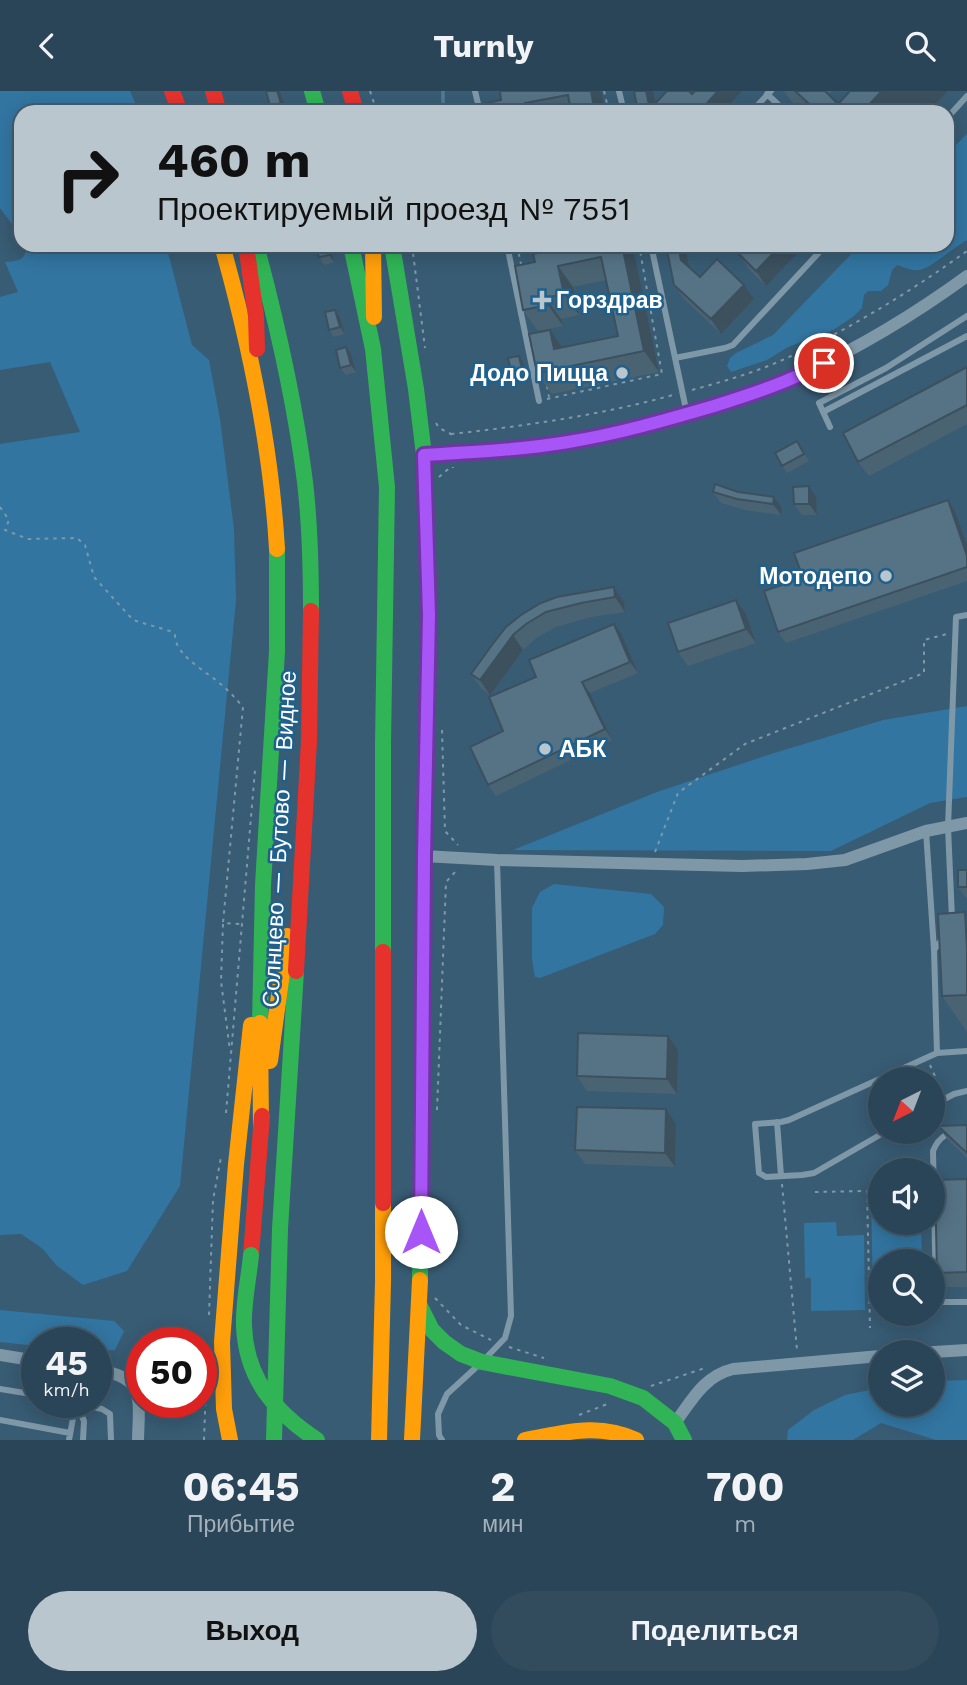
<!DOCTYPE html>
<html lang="ru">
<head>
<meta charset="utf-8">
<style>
	body { margin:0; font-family:"Work Sans",sans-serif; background:#324c5d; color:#f1f3f6; height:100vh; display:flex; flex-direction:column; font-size:26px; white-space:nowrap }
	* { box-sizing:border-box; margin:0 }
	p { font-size:23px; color:#a5b1ba }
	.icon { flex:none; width:38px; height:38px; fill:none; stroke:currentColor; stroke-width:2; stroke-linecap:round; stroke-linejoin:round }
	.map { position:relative; height:1349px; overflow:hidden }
	.side { display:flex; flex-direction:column; background:#2a4557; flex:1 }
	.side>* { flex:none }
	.hud { position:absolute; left:14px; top:14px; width:940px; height:147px; border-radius:21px; box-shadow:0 4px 18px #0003,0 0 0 2px #465d6d; background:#b9c6ce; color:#111; overflow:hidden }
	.needle { width:46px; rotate:222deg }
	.fabs { position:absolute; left:868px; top:976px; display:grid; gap:14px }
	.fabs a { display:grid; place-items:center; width:77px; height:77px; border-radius:50%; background:#2a4557; box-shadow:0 4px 18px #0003,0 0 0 2px #465d6d; font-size:35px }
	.speed { position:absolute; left:21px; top:1236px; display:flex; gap:14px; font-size:35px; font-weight:700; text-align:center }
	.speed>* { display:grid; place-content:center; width:91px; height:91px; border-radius:50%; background:#2a4557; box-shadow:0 4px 18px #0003,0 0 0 2px #465d6d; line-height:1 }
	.speed small { font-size:18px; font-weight:400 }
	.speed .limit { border:10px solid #d22; background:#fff; color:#111 }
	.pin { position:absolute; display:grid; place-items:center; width:60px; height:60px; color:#fff; margin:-30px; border:4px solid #fff; border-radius:50%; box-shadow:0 2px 7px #0007 }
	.me { position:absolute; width:77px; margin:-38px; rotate:0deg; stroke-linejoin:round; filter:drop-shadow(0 0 5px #0008) }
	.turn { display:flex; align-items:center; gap:24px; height:147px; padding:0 28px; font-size:32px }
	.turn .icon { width:91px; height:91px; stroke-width:2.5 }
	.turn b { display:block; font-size:49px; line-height:60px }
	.eta { display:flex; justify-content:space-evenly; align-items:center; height:119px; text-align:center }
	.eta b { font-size:42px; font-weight:700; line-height:49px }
	.button { display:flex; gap:14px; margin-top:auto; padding:14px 28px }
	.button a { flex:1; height:80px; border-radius:42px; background:#b9c6ce; color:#111; font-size:28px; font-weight:700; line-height:80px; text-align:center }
	.button a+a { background:#324c5d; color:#f1f3f6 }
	header { display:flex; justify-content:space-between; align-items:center; height:91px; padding:0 28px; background:#2a4557; font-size:32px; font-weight:700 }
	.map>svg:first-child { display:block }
	.green { fill:#3275a1 }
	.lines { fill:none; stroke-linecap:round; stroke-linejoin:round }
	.stream { stroke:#507c99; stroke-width:3.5 }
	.path { stroke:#7f98a8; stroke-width:2; stroke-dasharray:3.5 5; stroke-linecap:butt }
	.lane { stroke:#7f98a8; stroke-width:6 }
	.street { stroke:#7f98a8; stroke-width:12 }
	.fast { stroke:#30b455; stroke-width:16 }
	.slow { stroke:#ff9f0a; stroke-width:16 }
	.jam { stroke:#e5322d; stroke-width:16 }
	.fast-bridge { stroke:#30b455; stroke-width:16 }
	.wall { fill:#4a6373 }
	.shaded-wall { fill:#3c505e }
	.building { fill:#567386; stroke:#3c505e; stroke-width:2 }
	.route-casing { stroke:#6d37a1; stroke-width:18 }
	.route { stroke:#a855f7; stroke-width:12 }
	.poi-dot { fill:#b9c6ce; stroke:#20608c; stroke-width:2.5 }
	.labels { text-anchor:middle; stroke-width:5; stroke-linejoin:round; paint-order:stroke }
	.poi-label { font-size:23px; font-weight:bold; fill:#fff; stroke:#20608c; text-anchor:start }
	.street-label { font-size:23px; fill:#fff; stroke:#20608c }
</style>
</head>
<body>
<header><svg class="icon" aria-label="back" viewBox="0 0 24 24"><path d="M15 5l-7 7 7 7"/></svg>Turnly<svg class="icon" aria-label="search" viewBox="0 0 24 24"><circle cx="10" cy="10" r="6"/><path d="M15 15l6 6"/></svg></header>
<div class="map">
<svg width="967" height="1349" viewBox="0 0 967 1349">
	<rect width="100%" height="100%" fill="#385c74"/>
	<path class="green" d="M0 0H130L139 21H21V145L0 117Z
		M967 43V149C954 156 930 178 919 179 911 180 904 176 897 174L892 179 888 194 881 200H868L864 204 862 217 854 225 833 239 788 256 767 269 731 281 727 275 730 267 736 262 773 244 860 154H947V63Z
		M25 154H166L192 254 209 269 220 328 229 399 234 438 236 509 180 1095 127 1180 83 1194 56 1174 43 1158 21 1143 0 1144V353L80 341 50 271 0 279V206L18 201 5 171C17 170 28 170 25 154Z
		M967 615V706L930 712 831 760 513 759 657 701 771 663 883 629Z
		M554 793 651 803 664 816 663 834 655 843 540 887 535 886 532 869V817L540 801Z
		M880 1104V1132H921L922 1171H880V1204H873L871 1105Z
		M836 1131 837 1145 864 1144 865 1219 811 1220V1187H805L804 1132Z
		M0 1219 114 1230 124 1240 115 1259 96 1260V1251H37V1255L0 1251Z
		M967 1289V1349H936L881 1332 853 1349H787L788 1339 814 1319 845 1304 880 1297V1314H933V1290Z"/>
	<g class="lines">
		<path class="stream" d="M443 17V0"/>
		<path class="path" d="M370 0 377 21
			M604 0 609 21
			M376 14 426 21
			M412 154 425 257
			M517 154 521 173
			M547 295 549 306
			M692 299C721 291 750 283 778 271 845 241 907 203 967 160
			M547 308 662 283 639 154
			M436 332 439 337 451 343V349
			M451 343C526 335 600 324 673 304
			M439 386 447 379 453 377V376
			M0 416 9 429 5 439 28 448 77 447 85 454 94 486 133 529 170 540 175 544C175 566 210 582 224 596 231 602 237 609 243 616L223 832 241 833
			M442 639 445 740 458 754
			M655 761 678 702 745 653 924 582V549L947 543
			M223 833 221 890 230 960
			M930 974 942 1001
			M437 1019 446 791 456 780
			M226 1022 255 679
			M782 1093 797 1259
			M868 1100 880 1099
			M815 1101 867 1100 870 1237
			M435 1207 461 1234 491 1249
			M209 1224 213 1109 221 1066
			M509 1256 544 1267
			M888 1256 907 1254
			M651 1295 705 1277
			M579 1324 610 1312
			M204 1349 207 1268"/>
		<path class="lane" d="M475 0 480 21
			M619 0 624 21
			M767 3 786 21
			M752 20 771 0
			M735 21 744 16 753 21
			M947 27 967 5
			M507 154 539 310
			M651 154 687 323
			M675 267 725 257 733 254 826 154
			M823 321 967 245
			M830 336 819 312 886 277 967 225
			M926 740 934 859 937 962
			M952 828 948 736 956 526 967 524
			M934 859 943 847
			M933 1014 954 1003 967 1000
			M777 1031 781 1085
			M967 1038C951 1040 939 1044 933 1060L936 1206 941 1211H967
			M885 1041 814 1082 802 1084 766 1086 759 1082 755 1033 781 1031 789 1029 937 962 967 960
			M0 1298 37 1304
			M72 1311 102 1318 110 1323 111 1349
			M77 1314 84 1330 83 1349
			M0 1329 70 1342
			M69 1349 76 1311
			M442 1349 439 1344 438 1323 447 1303 482 1271 505 1247 511 1225 497 770"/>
		<path class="street" d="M424 364C472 362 519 359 567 351 616 343 664 330 712 315 742 306 773 297 802 283 860 256 915 223 967 185
			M423 765 497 769 742 775 807 773 845 769 926 740 967 732
			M917 1262 967 1259
			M0 1264 37 1270
			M96 1279C146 1285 139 1308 138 1349
			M675 1332C692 1309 704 1285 733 1278L880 1265"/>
		<path class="fast" d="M312 0 318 21
			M256 154C277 232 295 311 305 391 310 434 311 477 311 520
			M351 154 373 258 387 396 383 653V861
			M392 154 416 298 424 364 427 469
			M260 932 263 794 277 560V458
			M420 1189 425 687
			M420 1215 432 1239 444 1251 461 1263 482 1271 610 1295 643 1307 675 1332 684 1349
			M274 1349 280 1138 296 880"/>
		<path class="slow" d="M222 154C250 254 271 354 277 458
			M373 154 374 226
			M260 932 261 1036
			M270 970 287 845
			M230 1349 224 1318 222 1251 236 1073 251 934
			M379 1349 383 1191V1112
			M412 1349 420 1189
			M525 1349C564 1342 598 1331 636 1349"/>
		<path class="jam" d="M172 0 180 21
			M213 0 219 21
			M350 0 356 21
			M246 154 256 225 257 258
			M425 687 429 524 427 469
			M383 861V1112
			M296 880 309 650 311 520
			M251 1164 262 1025"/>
		<path class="fast-bridge" d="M251 1164C249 1187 243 1211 244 1235 246 1288 275 1321 317 1349"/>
	</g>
	<path class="wall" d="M266 0H280L286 20 274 21 270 15Z
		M500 0H600L602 3 605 21H483L501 9Z
		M784 0H832L829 4 838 13 850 0H948L928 21H803L791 10Z
		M330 154 334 171 324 174 319 166Z
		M666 154H687L685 156 690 177 700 186 754 208 721 243 684 208 674 194Z
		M748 154 766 195 749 178 739 163Z
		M533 163 635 166 659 281 552 303 537 282 550 239 562 256 618 245 606 189 573 196 579 224 561 228 563 235 538 240 523 219 535 171Z
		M335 219 340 226 345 243 334 246 329 239Z
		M351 263 356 281 346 284 340 277Z
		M519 265 524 272 527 285 516 287 511 280Z
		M967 276V333L869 385 858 371Z
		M797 350 809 370 787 382 782 375Z
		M715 393 782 417 781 424 745 419 721 412 713 401Z
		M816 406 817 424H802L794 413Z
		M948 409 955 420 967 454V490L786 552 778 541 803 487Z
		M614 496 624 511 625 521 591 526 556 536 536 547 523 559 490 604 481 597 471 583 506 536Z
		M746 523 756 552 688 575 678 561Z
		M622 544 638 582 590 602 612 649 496 705 488 694 503 640 536 586Z
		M967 779V807H966L958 796Z
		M967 824V941L942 905Z
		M678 959 677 1003 587 1000 577 985Z
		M666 1018 676 1033 675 1076 585 1073 575 1059Z
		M967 1034V1067L948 1049 938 1035Z
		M967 1088V1196H947L937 1182Z"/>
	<path class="shaded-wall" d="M277 0H280L286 20 281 12Z
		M591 0H600L602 3 605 21H595Z
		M646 0H653L657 21 650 18Z
		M718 0H742L722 21H699Z
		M882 0H948L928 21H862Z
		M326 154H330L334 171 329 164Z
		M622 154H627L635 166 659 281 644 260Z
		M678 154H687L685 156 691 183 681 169Z
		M781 154H805L766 195 756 180Z
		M558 175 573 196 579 224 564 203Z
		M744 194 754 208 721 243 711 228Z
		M546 207 561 228 563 235 548 214Z
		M335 219 340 226 345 243 340 236Z
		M550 239 565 260 554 258Z
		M346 256 351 263 356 281 351 274Z
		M519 265 524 272 527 285 522 278Z
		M809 395 816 406 817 424 809 413Z
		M774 406 782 417 781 424 773 413Z
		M948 409 955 420 967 454V465Z
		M614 496 624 511 625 521 615 506Z
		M736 509 746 523 756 552 746 538Z
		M614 533 622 544 638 582 630 571Z
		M513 544 523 559 490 604 480 589Z
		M582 591 590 602 612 649 605 638Z
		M668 945 678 959 677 1003 667 988Z
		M666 1018 676 1033 675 1076 665 1062Z"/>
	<path class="building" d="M266 0H277L281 12 270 15Z
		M500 0H591L595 21H571L568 4 525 12 526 21H483L482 13 501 9Z
		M634 0H646L650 18 667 0H689L692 3 695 0H718L699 21H643L637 16Z
		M795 0H825L838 13 850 0H882L862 21H818Z
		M315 154H326L329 164 319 166Z
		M574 154H622L644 260 537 282 529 243 550 239 554 258 618 245 601 166 558 175 564 203 546 207 548 214 523 219 515 175 535 171 533 163Z
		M666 154H678L681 169 700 186 717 168 744 194 711 228 674 194Z
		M748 154H781L756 180 739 163Z
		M335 219 340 236 329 239 325 221Z
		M346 256 351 274 340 277 336 259Z
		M519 265 522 278 511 280 508 267Z
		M967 276V314L858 371 843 342Z
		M797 350 804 363 782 375 775 362Z
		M715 393 738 401 774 406 773 413 737 408 713 401Z
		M809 395V413H794L793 396Z
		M948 409 967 465V476L778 541 764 500 803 487 794 462Z
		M614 496 615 506 581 512 546 521 526 533 513 544 480 589 471 583 492 554 506 536 521 524 541 512 557 506Z
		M736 509 746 538 678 561 668 532Z
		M614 533 630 571 582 591 605 638 488 694 470 656 503 640 489 606 536 586 529 569Z
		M958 779H967V796H958Z
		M965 821 967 858V904L942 905 938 823Z
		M578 942 668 945 667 988 577 985Z
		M577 1016 666 1018 665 1062 575 1059Z
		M967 1034V1062L938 1035Z
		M967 1088V1181L937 1182 935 1089Z"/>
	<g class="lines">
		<defs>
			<path id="route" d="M421 1141 424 765 429 524 424 364C472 361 520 359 568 351 618 343 666 329 714 315 752 303 789 291 824 272"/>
		</defs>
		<use href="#route" class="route-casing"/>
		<use href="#route" class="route"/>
	</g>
	<g class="poi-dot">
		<path d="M538.5 198.5h7v7h7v7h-7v7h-7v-7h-7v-7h7z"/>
		<circle cx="622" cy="282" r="7"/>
		<circle cx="886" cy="485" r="7"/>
		<circle cx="545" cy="658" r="7"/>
	</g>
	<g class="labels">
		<g class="poi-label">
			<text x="556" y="217">Горздрав</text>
			<text x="608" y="290" text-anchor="end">Додо Пицца</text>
			<text x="872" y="493" text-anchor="end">Мотодепо</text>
			<text x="559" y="666">АБК</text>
		</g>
		<g class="street-label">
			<text transform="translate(279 748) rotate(-87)" y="8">Солнцево — Бутово — Видное</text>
		</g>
	</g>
</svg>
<div class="fabs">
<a><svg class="needle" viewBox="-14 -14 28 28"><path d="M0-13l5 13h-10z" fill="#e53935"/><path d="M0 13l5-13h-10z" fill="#a5b1ba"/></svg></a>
<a><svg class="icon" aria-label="sound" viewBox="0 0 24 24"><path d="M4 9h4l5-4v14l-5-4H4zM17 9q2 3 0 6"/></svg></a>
<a><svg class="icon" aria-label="search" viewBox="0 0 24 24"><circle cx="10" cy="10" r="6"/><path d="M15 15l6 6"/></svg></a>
<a><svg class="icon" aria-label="layers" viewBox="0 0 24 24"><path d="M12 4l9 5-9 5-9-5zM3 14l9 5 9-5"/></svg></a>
</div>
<div class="speed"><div>45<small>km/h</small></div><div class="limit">50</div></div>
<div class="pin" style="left:824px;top:272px;background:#d93025"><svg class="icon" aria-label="arrive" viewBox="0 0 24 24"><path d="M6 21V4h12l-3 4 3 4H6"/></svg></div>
<svg class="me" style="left:421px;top:1141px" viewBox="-20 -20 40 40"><circle r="19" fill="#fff"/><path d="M0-13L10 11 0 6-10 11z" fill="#a855f7"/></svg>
<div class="hud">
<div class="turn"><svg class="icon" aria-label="right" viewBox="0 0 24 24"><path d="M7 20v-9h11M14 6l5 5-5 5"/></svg><div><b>460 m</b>Проектируемый проезд № 7551</div></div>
</div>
</div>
<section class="side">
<div class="eta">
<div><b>06:45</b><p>Прибытие</p></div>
<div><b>2</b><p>мин</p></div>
<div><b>700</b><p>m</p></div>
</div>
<div class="button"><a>Выход</a><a>Поделиться</a></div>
</section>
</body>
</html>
